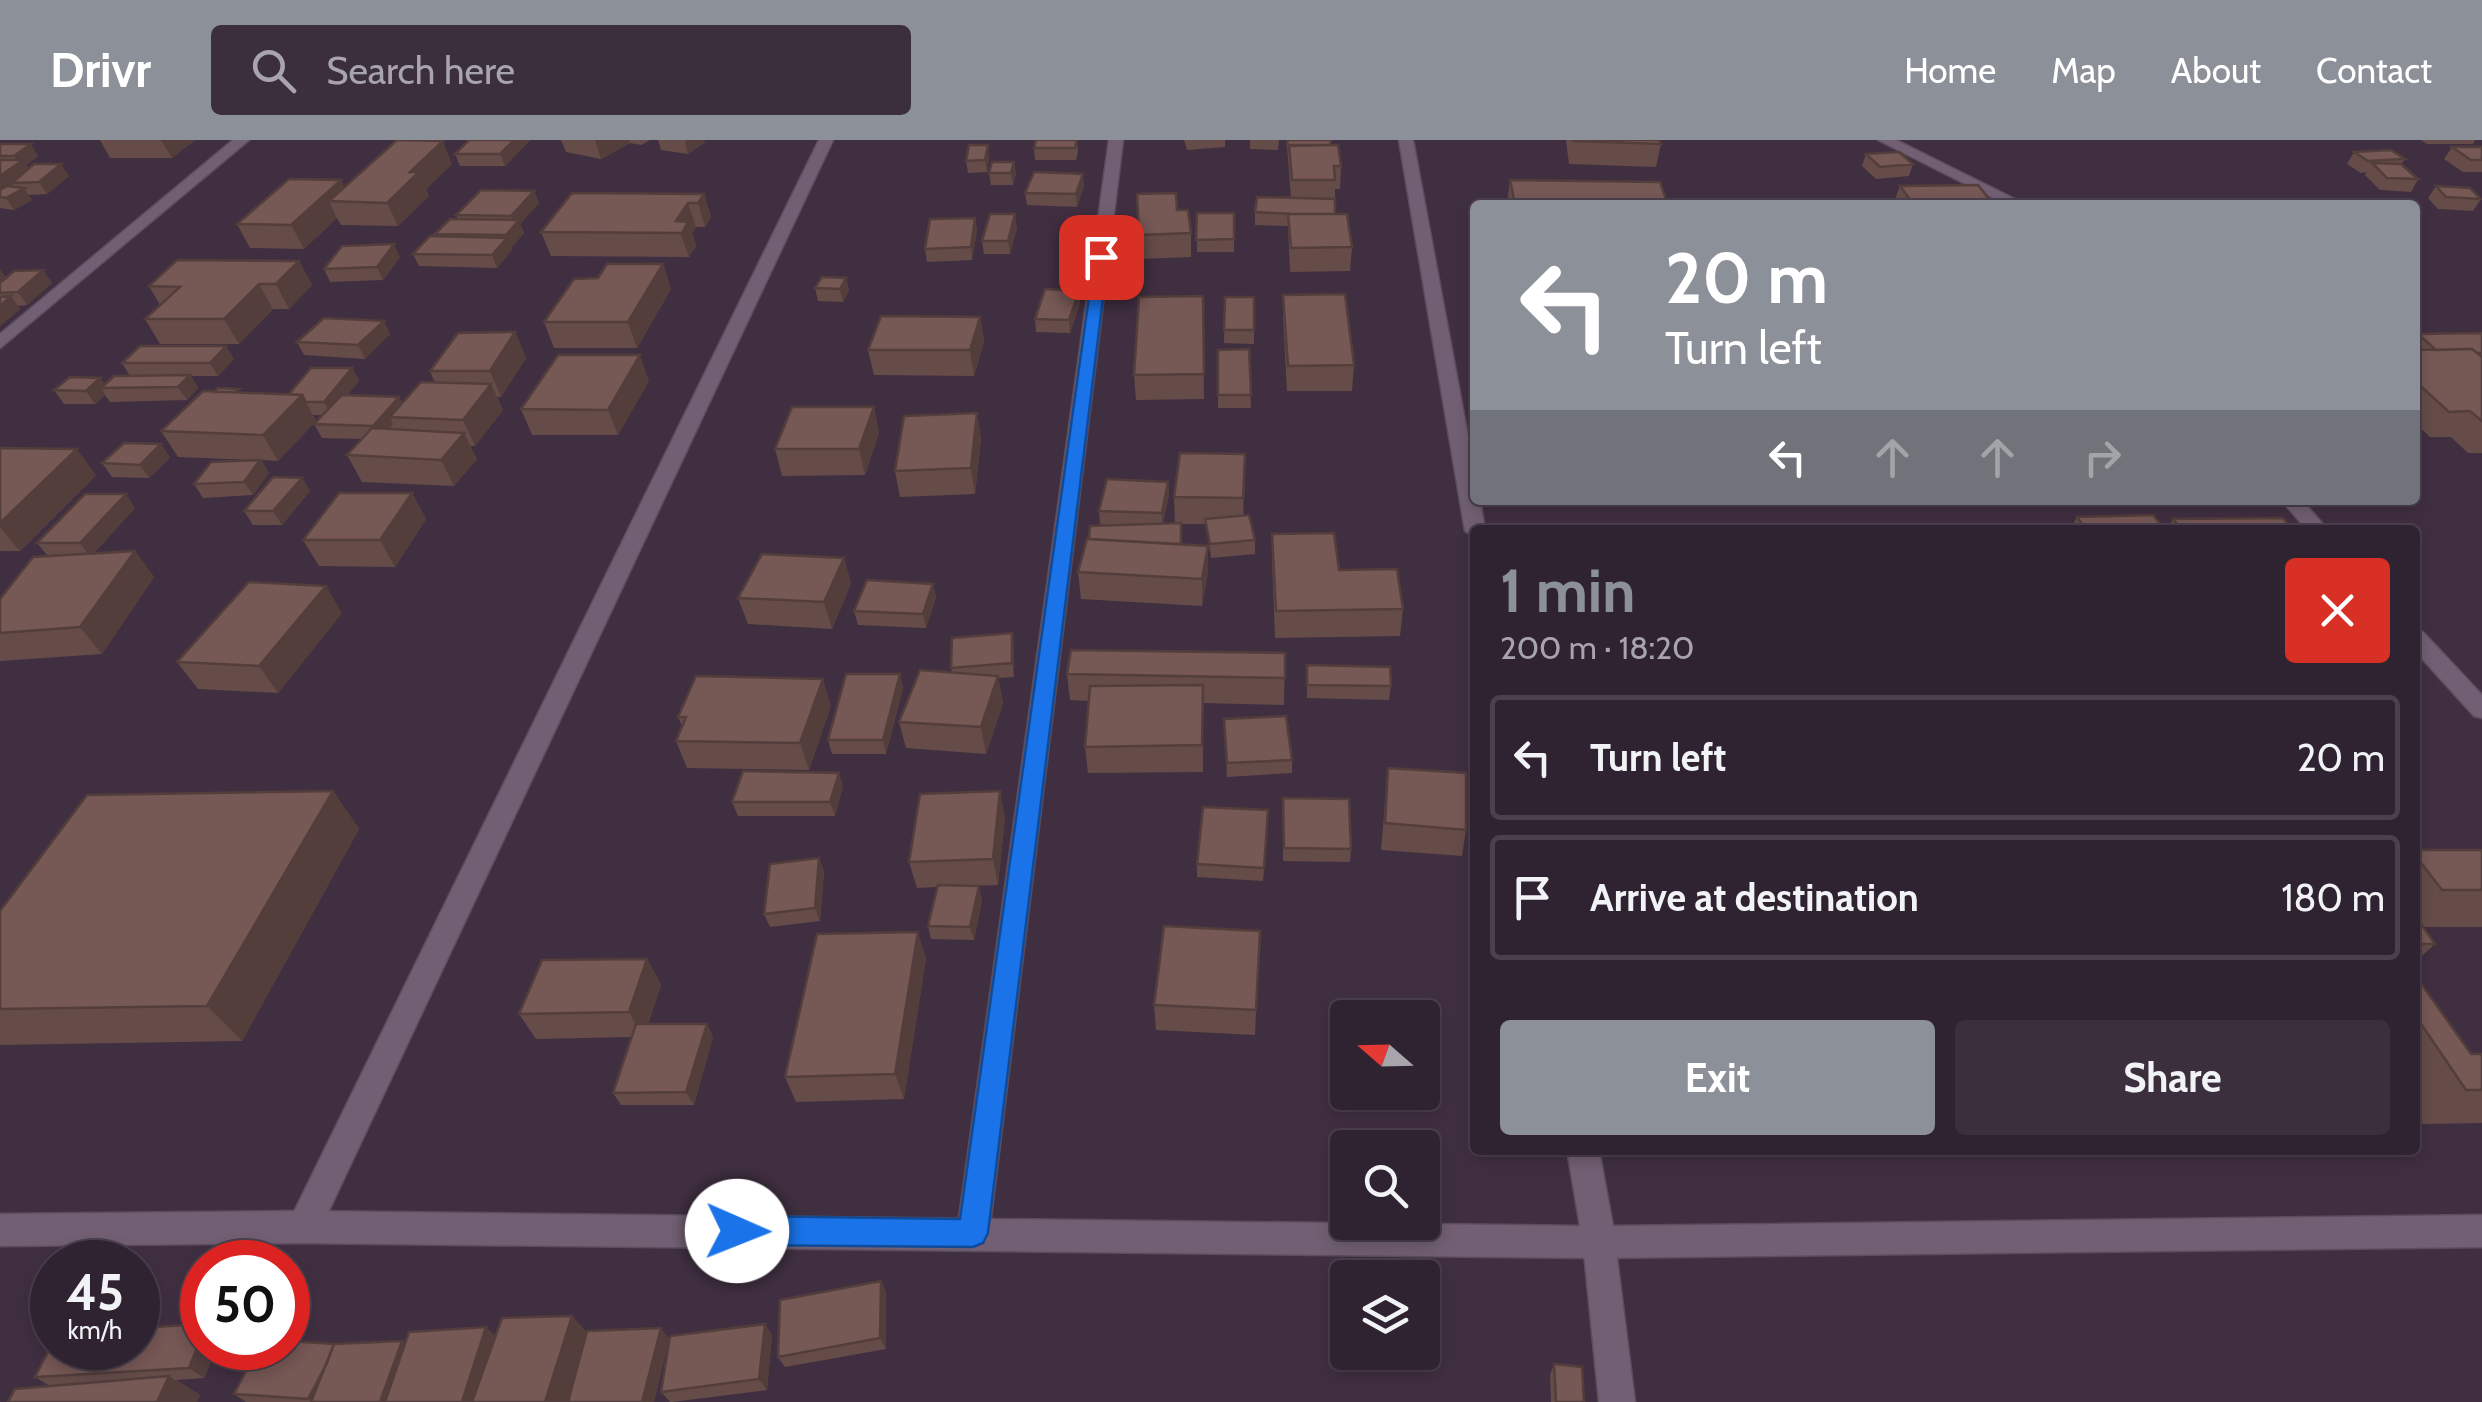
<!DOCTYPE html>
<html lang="en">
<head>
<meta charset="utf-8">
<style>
	body { margin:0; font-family:Cabin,sans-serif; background:#3c2f3d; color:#f1f3f6; height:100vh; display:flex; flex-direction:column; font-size:38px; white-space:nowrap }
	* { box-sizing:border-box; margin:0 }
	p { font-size:32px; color:#a8a4ab }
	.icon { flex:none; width:55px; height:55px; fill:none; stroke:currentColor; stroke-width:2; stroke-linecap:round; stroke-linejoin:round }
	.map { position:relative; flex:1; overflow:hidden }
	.details { position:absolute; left:1470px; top:385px; width:950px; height:630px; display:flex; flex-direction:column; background:#302331; border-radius:10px; box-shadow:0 5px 15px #0003,0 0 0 2px #4b404d }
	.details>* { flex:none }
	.top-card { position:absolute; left:1470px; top:60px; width:950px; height:305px; border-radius:10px; box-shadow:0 5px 15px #0003,0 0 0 2px #4b404d; background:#8c9099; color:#fff; overflow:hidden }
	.needle { width:65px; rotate:290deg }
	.buttons { position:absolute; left:1330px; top:860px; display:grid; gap:20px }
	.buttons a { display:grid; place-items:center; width:110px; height:110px; border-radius:10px; background:#302331; box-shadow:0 5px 15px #0003,0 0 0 2px #4b404d; font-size:50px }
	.speed { position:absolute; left:30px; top:1100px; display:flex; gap:20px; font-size:50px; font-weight:700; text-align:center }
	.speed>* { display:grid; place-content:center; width:130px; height:130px; border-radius:50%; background:#302331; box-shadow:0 5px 15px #0003,0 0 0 2px #4b404d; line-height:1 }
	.speed small { font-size:25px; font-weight:400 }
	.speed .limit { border:15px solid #d22; background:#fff; color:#111 }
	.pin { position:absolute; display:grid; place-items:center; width:85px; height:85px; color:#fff; margin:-42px; border-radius:20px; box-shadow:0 5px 15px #0006 }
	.me { position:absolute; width:110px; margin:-55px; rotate:91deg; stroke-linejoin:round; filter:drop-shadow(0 0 8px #0008) }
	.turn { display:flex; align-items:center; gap:35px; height:210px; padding:0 30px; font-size:45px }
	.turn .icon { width:130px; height:130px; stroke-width:2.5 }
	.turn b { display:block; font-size:70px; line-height:85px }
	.lanes { display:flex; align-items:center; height:95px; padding:0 30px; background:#0003; justify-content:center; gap:50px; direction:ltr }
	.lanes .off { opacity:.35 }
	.round { display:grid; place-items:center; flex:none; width:105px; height:105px; border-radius:10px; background:#3c2f3d }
	.headline { display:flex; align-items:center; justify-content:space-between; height:170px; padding:0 30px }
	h1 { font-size:60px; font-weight:800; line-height:75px; color:#8c9099 }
	.button { display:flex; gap:20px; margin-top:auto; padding:20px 30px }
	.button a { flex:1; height:115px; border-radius:10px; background:#8c9099; color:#fff; font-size:40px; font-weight:800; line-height:115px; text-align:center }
	.button a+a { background:#3c2f3d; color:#f1f3f6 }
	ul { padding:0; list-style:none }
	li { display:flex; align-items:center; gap:30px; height:125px; margin:0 20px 15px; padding:0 10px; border:5px solid #4b404d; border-radius:10px }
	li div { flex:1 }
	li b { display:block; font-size:38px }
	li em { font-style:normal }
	header { display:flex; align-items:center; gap:60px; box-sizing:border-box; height:140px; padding:0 50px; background:#8c9099; color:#fff }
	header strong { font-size:48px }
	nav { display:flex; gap:55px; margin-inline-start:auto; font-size:35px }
	.search { width:700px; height:90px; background:#3c2f3d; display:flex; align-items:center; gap:25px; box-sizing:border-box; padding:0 35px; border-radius:10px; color:#a8a4ab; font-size:38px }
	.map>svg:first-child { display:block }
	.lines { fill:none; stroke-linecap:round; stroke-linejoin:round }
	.lane-casing { stroke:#5c4e5d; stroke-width:3 }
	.street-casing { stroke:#5c4e5d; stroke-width:3 }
	.secondary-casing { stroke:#5c4e5d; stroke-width:3 }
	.lane { fill:#725f73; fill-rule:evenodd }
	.street { fill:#725f73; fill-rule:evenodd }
	.secondary { fill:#725f73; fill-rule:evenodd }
	.wall { fill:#654c49 }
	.shaded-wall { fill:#533e3c }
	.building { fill:#765855; stroke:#533e3c; stroke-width:2.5 }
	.route { fill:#1a73e8; stroke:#114b97; stroke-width:2.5 }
</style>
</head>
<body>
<header>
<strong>Drivr</strong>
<div class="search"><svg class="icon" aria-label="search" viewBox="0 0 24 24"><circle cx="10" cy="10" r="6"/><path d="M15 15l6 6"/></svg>Search here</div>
<nav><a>Home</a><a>Map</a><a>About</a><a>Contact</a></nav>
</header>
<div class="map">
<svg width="2482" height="1262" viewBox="0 0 2482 1262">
	<rect width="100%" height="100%" fill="#402f41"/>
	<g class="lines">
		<defs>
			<path id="lane" d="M1599 1086 1611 1091 1615 1102 1635 1262H1599L1583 1102 1587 1091Z"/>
			<path id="street" d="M233 0H249L0 208V194Z
				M819 0H833L316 1098 304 1103 292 1098 288 1087 292 1076Z
				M1109 0H1123L989 1093 985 1104 973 1109 961 1104 957 1093Z
				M1878 0H1896L2027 65H2007Z
				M2281 360H2302L2328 390H2307Z
				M2415 489 2423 492 2482 555V578L2474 576 2415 511Z"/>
			<path id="secondary" d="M1399 0H1413L1475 334V360H1480L1485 390H1475V397L1465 391Z
				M1567 1010H1599L1613 1086 2482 1075V1107L1599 1118 304 1103 0 1106V1074L304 1071 1580 1086Z"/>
		</defs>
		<use href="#lane" class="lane-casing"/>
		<use href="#street" class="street-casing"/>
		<use href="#secondary" class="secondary-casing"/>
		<use href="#lane" class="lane"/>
		<use href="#street" class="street"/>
		<use href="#secondary" class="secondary"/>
	</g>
	<path class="wall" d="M100 0H195L172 18H110Z
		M469 0H530L505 26H460L455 14Z
		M561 0H650L641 5 630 3 601 19 566 12Z
		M658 0H704L705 2 688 14 661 10Z
		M1077 0 1078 12 1076 20H1035L1034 8Z
		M1184 0H1225V7L1187 10Z
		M1250 0H1279L1278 10 1250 9Z
		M1566 0H1659L1661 4 1656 27 1569 24Z
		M2421 0H2475L2473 4H2427Z
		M0 4 38 16 26 25 29 29 69 36 47 54 28 55 32 60 14 70 0 68Z
		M1330 5 1341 26 1340 49H1335V74L1352 107 1350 131 1290 132 1288 86 1255 85V72L1291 58 1287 6Z
		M2452 7H2482V32H2463L2444 19Z
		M2354 12 2405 19 2401 24 2418 39 2411 52 2380 50 2365 35 2366 32 2361 33 2347 24Z
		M1866 14 1913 24 1909 36 1876 39 1862 26Z
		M989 17 987 32 968 33 966 21Z
		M1014 22 1016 34 1013 45H991L989 33Z
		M452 24 426 49 429 56 398 86 341 85 337 78 304 109 250 108 237 84 341 40 344 48Z
		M1510 40 1668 65H1507Z
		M1084 46 1077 67 1027 65 1025 53Z
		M1900 46 1994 65H1893Z
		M2436 46 2481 59 2473 71 2438 69 2428 58Z
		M534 51 539 63 520 84 524 93 511 108 512 110 497 128 419 126 413 114 437 96 435 94 458 79 456 75Z
		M704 54 711 77 705 87H696L692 93 696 106 689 117 551 116 541 92Z
		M1137 54 1177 70 1191 93V117L1140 119Z
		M1197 73H1234V112H1197Z
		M975 78 977 90 972 120 927 122 925 109Z
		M1017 87 1010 114H984L982 101Z
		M400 117 383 140 330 142 324 129Z
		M299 121 312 145 289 169H273L239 204H160L145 179 160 165 149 146Z
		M663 124 671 149 637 208H554L544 182Z
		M0 130 6 138 43 130 52 143 27 165 18 166 20 169 0 186Z
		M846 138 849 150 843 162 818 161 815 148Z
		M1079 151 1080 163 1070 193 1036 192 1035 179Z
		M1283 155 1354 225 1352 251H1287L1283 179Z
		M1203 156 1204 259 1136 260 1134 235Z
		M1225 157H1254V204L1224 203Z
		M980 177 984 202 974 236 874 235 868 210Z
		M384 181 390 194 365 219 304 215 297 202Z
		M515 192 526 218 501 257H497L503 270 475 306H470L477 319 454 346 362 342 347 315 362 299 322 298 314 284 322 275H313L316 281 278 321 261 320 269 333 253 355 203 358 194 344 254 320 178 317 161 291 289 254 352 228 359 241 347 255 399 257 402 263 435 243 430 231Z
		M2482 193V313H2468L2451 297H2430L2415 283V199L2418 194Z
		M1249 209 1251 268H1218V210Z
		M234 219 218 236H191L198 248 187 260 110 262 105 255 95 264H64L54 250 100 238 105 244 130 236 122 223Z
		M649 241 618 295H532L521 269Z
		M874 267 879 293 865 335 782 336 775 309Z
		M977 273 981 299 975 354 900 357 895 331Z
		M0 308 96 335 20 411H0Z
		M170 317 149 338 112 337 102 323Z
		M302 338 310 351 282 385H253L244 371Z
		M1245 340 1243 376 1255 400V414L1211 418 1206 384H1181L1182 404 1208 406V432L1202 466 1081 459 1078 432 1089 399 1114 385 1100 384 1099 371 1168 342 1169 355 1163 383H1175L1174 357Z
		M412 353 426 379 395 427 319 426 303 400Z
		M1927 360H1995L1994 362 1929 364Z
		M1997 360H2107L2105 364 2000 365Z
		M135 368 94 413 135 411 154 437 102 514 0 521V459L48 416 37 403Z
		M2077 377 2165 390H2070Z
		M2173 379 2293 390H2166Z
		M1272 394 1339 430 1403 469 1400 496 1275 498 1272 421Z
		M844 418 851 444 832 489 748 484 738 458Z
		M933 444 936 457 926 488 858 485 854 471Z
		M342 473 278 553 198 549 177 522Z
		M1014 507V537L998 538 1003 563 986 614 906 608 899 582 952 533 951 528Z
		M1285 513 1284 565 1203 563V632L1088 633 1085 607 1089 561 1070 560 1067 534Z
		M1307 525 1391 546 1389 560 1307 558Z
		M900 534 903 548 886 614H832L828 600Z
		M831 566 809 630 687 628 676 601 682 586 678 577Z
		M1224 579 1292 620V633L1227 637Z
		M1388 628 1466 690 1462 716 1381 710Z
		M843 646 835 676H738L732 662Z
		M333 651 359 689 242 901 0 905V771Z
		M1283 658 1351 709 1350 722 1283 721Z
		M1005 678 998 745 973 746 982 760 974 800 931 799 928 786 937 747 917 748 909 722Z
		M1268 683 1263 741 1197 737V724Z
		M2415 710H2482V787H2423L2435 804 2415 822Z
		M819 718 824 732 820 781 770 787 764 774Z
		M1260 791 1255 895 1156 890 1154 865Z
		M926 818 904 959 796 962 785 937Z
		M647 819 661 845 648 884H707L713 897 694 965H621L613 953 631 897 536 899 519 874Z
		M2415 835 2471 914H2482V983L2423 984 2415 971Z
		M881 1141 886 1152V1209L785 1227 778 1217Z
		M572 1176 587 1193 669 1199 654 1262H246L234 1254 334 1204H405L496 1196Z
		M765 1184 772 1195 767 1250 672 1262H670L661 1252Z
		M202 1208H217L204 1238 176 1240 200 1255 197 1262H8L50 1246 35 1237Z
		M1554 1224 1584 1262H1551L1550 1235Z"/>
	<path class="shaded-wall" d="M161 0H195L172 18Z
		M514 0H530L505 26 500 14Z
		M595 0H629L630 3 601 19Z
		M687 0H704L705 2 688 14 685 2Z
		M443 1 452 24 426 49 429 56 398 86 387 63 410 32Z
		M31 4 38 16 26 25 31 32 12 43 13 45 0 53V36L19 23 14 16Z
		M988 5 989 17 987 32 985 20Z
		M1014 22 1016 34 1013 45 1011 33Z
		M61 24 69 36 47 54 39 42Z
		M1083 34 1084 46 1077 67 1076 54Z
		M341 40 351 62 329 61 337 78 304 109 291 85Z
		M24 48 32 60 14 70 6 58Z
		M534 51 539 63 520 84 524 93 511 108 506 95 514 85 511 76Z
		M704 54 711 77 705 87 698 63Z
		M688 63 696 87 692 93 696 106 689 117 676 81Z
		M1015 74 1017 87 1010 114 1008 101Z
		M975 78 977 90 972 120 971 107Z
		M507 98 512 110 497 128 492 115Z
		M394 104 400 117 383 140 377 127Z
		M299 121 312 145 289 169 276 144Z
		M663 124 671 149 637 208 628 182Z
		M0 130 12 148 0 153Z
		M43 130 52 143 27 165 18 152Z
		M846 138 849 150 843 162 840 149Z
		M259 144 273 169 239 204 224 179Z
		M1079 151 1080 163 1070 193 1069 180Z
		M11 156 20 169 0 186V166Z
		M980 177 984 202 974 236 970 210Z
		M384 181 390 194 365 219 358 205Z
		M515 192 526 218 501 257 490 231Z
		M226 206 234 219 218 236 210 223Z
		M640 215 649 241 618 295 608 270Z
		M352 228 359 241 331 275 324 262Z
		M190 235 198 248 187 260 178 247Z
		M100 238 108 248H101L105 255 95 264 86 251Z
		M491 244 503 270 475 306 463 280Z
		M302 255 316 281 278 321 263 295Z
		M399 257 405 270 390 277 393 284 380 300 373 286Z
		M874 267 879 293 865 335 859 309Z
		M977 273 981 299 975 354 971 328Z
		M464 293 477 319 454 346 441 320Z
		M161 304 170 317 149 338 140 325Z
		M77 309 96 335 20 411 0 387V383Z
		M1245 314V340L1243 385V358Z
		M260 320 269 333 253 355 244 342Z
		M302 338 310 351 282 385 273 371Z
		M1168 342 1169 355 1162 387V373Z
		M412 353 426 379 395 427 380 400Z
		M126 354 135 368 90 417 80 403Z
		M1208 406V432L1202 466V439Z
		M135 411 154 437 102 514 80 487Z
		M844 418 851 444 832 489 824 462Z
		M933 444 936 457 926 488 923 474Z
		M326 446 342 473 278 553 259 526Z
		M1012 493 1014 507V537L1012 523Z
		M900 534 903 548 886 614 883 600Z
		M998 536 1003 563 986 614 981 587Z
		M823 539 831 566 809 630 800 603Z
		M839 633 843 646 835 676 830 662Z
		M333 651 359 689 242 901 207 866Z
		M1000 651 1005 678 998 745 993 719Z
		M819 718 824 732 820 781 815 768Z
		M979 746 982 760 974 800 970 787Z
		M918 792 926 818 904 959 895 934Z
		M647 819 661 845 643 897 629 872Z
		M707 884 713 897 694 965 686 952Z
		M881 1141 886 1152V1209L880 1198Z
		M572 1176 591 1197 571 1262H545Z
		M765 1184 772 1195 767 1250 759 1239Z
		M486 1187 507 1208 491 1262H462Z
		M661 1188 669 1199 654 1262H642Z
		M202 1195V1208H217L204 1238 189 1228Z
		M402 1201 426 1222 412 1262H380Z
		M337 1204 312 1262 308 1259Z
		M169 1236 200 1255 197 1262H157Z"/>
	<path class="building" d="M397 0 443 1 410 32H419L387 63 329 61Z
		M469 0H514L500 14H455Z
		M1036 0H1077L1075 8H1034Z
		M1288 0H1331L1330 5 1287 6Z
		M1573 0H1659L1661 4 1573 1Z
		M0 4H31L14 16H0Z
		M969 5H988L985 20 966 21Z
		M1289 5H1338L1341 26H1334L1335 40H1292Z
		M2452 7H2482V20H2471Z
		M2391 10 2405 19 2368 21 2354 12Z
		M1899 12 1913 24 1880 27 1866 14Z
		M0 20H23L0 36Z
		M992 22H1014L1011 33H989Z
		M2372 23 2401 24 2418 39 2387 38Z
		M34 24H61L39 42 12 43Z
		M1034 32 1083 34 1076 54 1025 53Z
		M289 39 341 40 291 85 237 84Z
		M1510 40 1660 42 1668 65 1515 64Z
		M1978 45 1994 65H1914L1900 46Z
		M7 46 24 48 6 58 0 57V50Z
		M2436 46 2470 48 2481 59 2446 57Z
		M481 50 534 51 511 76 456 75Z
		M572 53 704 54 698 63H688L676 81 688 82 682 93 541 92Z
		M1176 53 1177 70H1188L1191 93 1139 95 1137 54Z
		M1257 57 1335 59V74H1293L1255 72Z
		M1197 73H1234V99L1196 100Z
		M990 74H1015L1008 101H982Z
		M1288 74H1347L1352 107 1291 108Z
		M975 78 971 107 925 109 930 79Z
		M450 79 519 80 506 95 435 94Z
		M430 96 507 98 492 115 413 114Z
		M394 104 377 127 324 129 342 106Z
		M177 120 299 121 276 144H259L224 179H145L180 147 149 146Z
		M607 124H663L628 182H544L574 139 598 138Z
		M43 130 18 152 0 153V143L14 131Z
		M822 137 846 138 840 149 815 148Z
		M1045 149 1079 151 1069 180 1035 179Z
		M1345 154 1354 225 1288 226 1283 155Z
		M11 156 0 166V157Z
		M1203 156 1204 234 1134 235 1139 157Z
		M1225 157H1254V190H1224Z
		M881 176 980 177 970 210H868Z
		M324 178 384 181 358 205 297 202Z
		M515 192 490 231H430L458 193Z
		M2482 193V213H2477L2472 209 2436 210 2418 194Z
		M140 206H226L210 223H122Z
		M1249 209 1251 255H1218V210Z
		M2472 209 2482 217V281L2470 271 2449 272 2415 241V210Z
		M558 215H640L608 270 521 269Z
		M311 228H352L324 262H306L302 255 289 254Z
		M190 235 178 247 101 248 114 236Z
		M70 237 100 238 86 251 54 250Z
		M421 242 491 244 463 280 390 277Z
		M218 248 239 249 234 252H214Z
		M203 251 302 255 263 295 161 291Z
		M342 255 399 257 373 286 314 284Z
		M792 267H874L859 309H775Z
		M977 273 971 328 895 331 904 276Z
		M372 288 464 293 441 320 347 315Z
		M124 303 161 304 140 325 102 323Z
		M0 308 77 309 0 383Z
		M1180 313 1245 314 1243 358 1174 357Z
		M260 320 244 342 194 344 211 322Z
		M273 337 302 338 273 371H244Z
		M1107 339 1168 342 1162 373 1099 371Z
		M339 353H412L380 400H303Z
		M85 354H126L80 403H37Z
		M1249 375 1255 400 1210 404 1205 379Z
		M2153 375 2165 390H2086L2077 377Z
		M2283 378 2293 390H2182L2173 379Z
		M1181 383V404L1089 399 1090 386Z
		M1334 393 1339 430 1397 429 1403 469 1276 471 1272 394Z
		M1087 399 1208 406 1202 439 1078 432Z
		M135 411 80 487 0 493V459L33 417Z
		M762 414 844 418 824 462 738 458Z
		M867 440 933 444 923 474 854 471Z
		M249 442 326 446 259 526 177 522Z
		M1012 493V523L951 528 952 498Z
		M1071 510 1285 513V538L1067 534Z
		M1307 525 1390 527 1391 546 1307 545Z
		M920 530 998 536 981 587 899 582Z
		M846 534H900L883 600H828Z
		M696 536 823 539 800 603 676 601 686 577H678Z
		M1203 545 1202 605 1085 607 1090 546Z
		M1286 576 1292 620 1227 623 1224 579Z
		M1388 628 1466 633V690L1385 683Z
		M743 631 839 633 830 662H732Z
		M333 651 207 866 0 869V771L87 655Z
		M1000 651 993 719 909 722 920 654Z
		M1283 658 1349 659 1351 709 1284 708Z
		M1203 667 1268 670 1264 728 1197 724Z
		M2415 710H2482V750H2442L2415 715Z
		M819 718 815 768 764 774 770 724Z
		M938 745 979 746 970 787 928 786Z
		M2415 775 2435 804H2415Z
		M1164 786 1260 791 1256 870 1154 865Z
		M918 792 895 934 785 937 817 794Z
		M647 819 629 872 519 874 542 820Z
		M2415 835 2471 914H2482V950H2466L2415 875Z
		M636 884H707L686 952 613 953Z
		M881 1141 880 1198 778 1217 780 1160Z
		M572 1176 545 1262H472L502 1178Z
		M202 1184V1195L189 1228 35 1237 52 1204V1208H138V1188Z
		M765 1184 759 1239 661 1252 670 1196Z
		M486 1187 462 1262H385L409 1192Z
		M661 1188 642 1262H568L587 1191Z
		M288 1201 334 1204 327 1223 308 1259 234 1254 258 1208H288Z
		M402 1201 380 1262H311L334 1204Z
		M1554 1224 1582 1227 1584 1262H1556Z
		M169 1236 157 1262H8L15 1249Z"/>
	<path class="route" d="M1095 114 1108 117 988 1093 983 1103 973 1107 737 1105 726 1101 722 1091 726 1081 737 1076 960 1079Z"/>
</svg>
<div class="buttons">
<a><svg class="needle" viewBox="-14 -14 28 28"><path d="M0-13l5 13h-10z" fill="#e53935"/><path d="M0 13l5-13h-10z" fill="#a8a4ab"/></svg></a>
<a><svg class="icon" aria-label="search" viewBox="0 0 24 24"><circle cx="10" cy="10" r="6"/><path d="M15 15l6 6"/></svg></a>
<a><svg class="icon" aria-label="layers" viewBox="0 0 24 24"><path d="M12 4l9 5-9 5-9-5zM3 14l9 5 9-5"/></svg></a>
</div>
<div class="speed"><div>45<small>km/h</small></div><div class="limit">50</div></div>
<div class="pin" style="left:1101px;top:117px;background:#d93025"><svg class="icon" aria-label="arrive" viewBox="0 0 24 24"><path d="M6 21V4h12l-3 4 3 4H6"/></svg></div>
<svg class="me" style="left:737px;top:1091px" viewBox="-20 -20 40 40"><circle r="19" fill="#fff"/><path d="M0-13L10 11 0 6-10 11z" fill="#1a73e8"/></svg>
<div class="top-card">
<div class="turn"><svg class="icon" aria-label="left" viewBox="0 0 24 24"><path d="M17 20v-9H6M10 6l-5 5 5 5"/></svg><div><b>20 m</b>Turn left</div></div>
<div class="lanes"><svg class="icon" aria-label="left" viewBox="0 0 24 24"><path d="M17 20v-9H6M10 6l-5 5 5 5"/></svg><svg class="icon off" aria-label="ahead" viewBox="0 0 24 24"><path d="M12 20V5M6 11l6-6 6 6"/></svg><svg class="icon off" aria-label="ahead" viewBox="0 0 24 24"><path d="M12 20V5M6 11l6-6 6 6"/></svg><svg class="icon off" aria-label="right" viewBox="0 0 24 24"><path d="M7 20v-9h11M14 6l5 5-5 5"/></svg></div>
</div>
<section class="details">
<div class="headline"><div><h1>1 min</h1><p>200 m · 18:20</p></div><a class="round" style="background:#d93025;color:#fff"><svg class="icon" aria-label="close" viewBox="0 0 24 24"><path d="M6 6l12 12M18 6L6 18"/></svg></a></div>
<ul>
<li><svg class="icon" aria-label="left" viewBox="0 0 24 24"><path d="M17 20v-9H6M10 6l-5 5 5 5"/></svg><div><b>Turn left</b></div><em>20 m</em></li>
<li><svg class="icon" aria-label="arrive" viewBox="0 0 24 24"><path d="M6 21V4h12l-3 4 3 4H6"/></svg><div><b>Arrive at destination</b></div><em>180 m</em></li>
</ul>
<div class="button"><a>Exit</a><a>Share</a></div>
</section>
</div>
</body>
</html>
